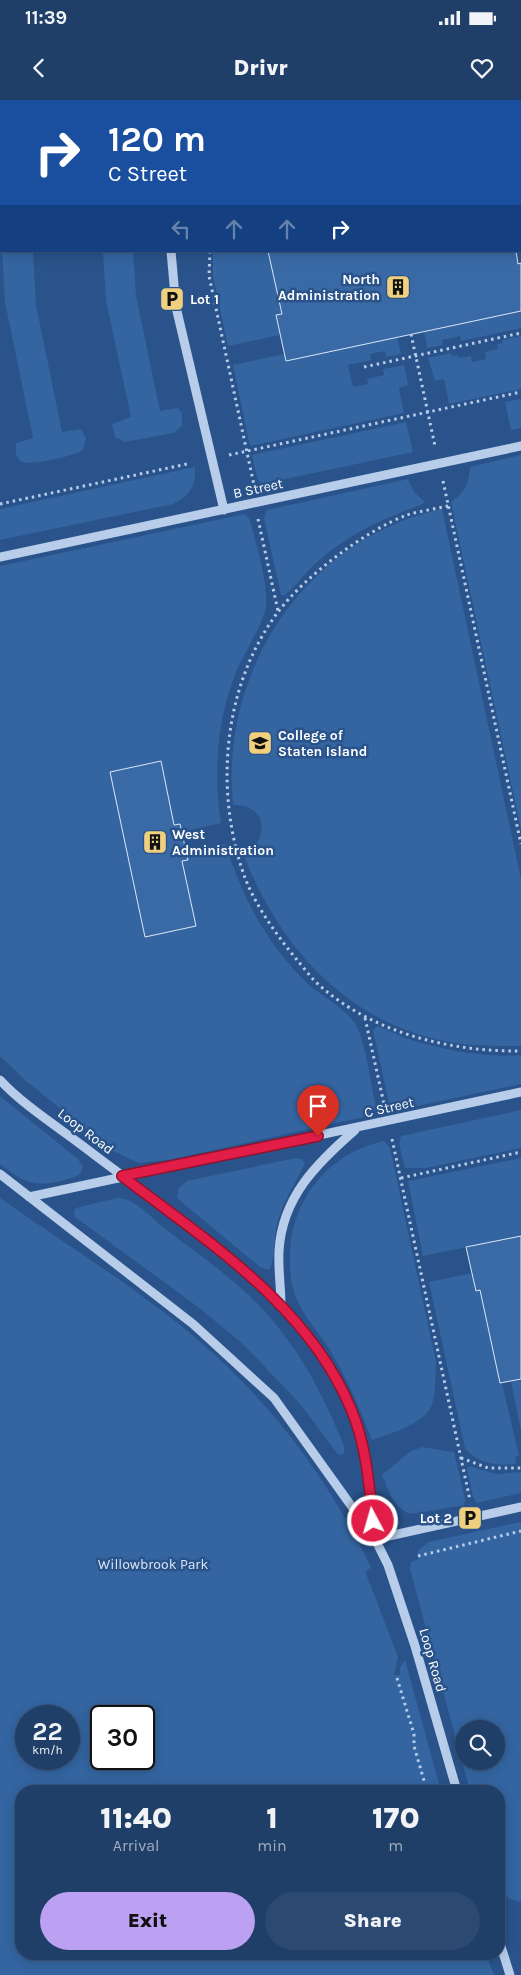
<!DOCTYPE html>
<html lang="en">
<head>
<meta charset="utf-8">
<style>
	body { margin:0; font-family:Karla,sans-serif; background:#2c4971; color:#f1f3f6; height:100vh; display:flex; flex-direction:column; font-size:19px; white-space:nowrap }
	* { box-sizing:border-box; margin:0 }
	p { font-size:16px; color:#a1aec0 }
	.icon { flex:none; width:28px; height:28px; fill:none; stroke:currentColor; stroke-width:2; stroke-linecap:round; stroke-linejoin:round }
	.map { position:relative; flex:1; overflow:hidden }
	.sheet { position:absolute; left:15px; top:1685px; width:490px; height:175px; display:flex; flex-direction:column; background:#1f3e68; border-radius:20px; box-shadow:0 2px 12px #0003,0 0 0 1px #3c577c }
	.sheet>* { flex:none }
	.guide { position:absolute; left:0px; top:0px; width:521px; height:152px; box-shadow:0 2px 12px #0003,0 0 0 1px #3c577c; background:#1a4fa0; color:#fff; overflow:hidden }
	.tools { position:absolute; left:455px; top:1620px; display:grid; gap:10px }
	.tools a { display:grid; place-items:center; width:50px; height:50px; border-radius:50%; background:#1f3e68; box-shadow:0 2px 12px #0003,0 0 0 1px #3c577c; font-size:25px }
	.speed { position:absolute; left:15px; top:1605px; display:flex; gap:10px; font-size:25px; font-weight:700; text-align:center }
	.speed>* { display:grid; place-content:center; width:65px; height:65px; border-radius:50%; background:#1f3e68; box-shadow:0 2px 12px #0003,0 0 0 1px #3c577c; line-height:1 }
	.speed small { font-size:12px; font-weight:400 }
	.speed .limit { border:2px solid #111; border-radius:8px; background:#fff; color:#111 }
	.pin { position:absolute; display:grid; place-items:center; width:42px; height:42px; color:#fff; margin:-51px -21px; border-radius:50% 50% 50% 0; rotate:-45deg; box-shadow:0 0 5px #0007 }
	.pin .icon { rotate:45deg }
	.me { position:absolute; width:55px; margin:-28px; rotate:354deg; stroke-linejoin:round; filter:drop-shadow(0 0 4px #0008) }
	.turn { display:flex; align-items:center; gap:18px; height:105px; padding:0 25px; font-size:22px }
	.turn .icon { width:65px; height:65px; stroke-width:2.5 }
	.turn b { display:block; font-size:35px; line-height:42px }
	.lanes { display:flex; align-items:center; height:48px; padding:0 25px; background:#0003; justify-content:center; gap:25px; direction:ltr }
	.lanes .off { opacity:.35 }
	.eta { display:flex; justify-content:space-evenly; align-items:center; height:85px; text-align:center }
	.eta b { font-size:30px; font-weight:800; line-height:35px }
	.button { display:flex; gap:10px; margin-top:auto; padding:10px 25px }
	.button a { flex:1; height:58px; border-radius:30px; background:#bca0f2; color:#111; font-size:20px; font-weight:800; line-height:58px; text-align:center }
	.button a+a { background:#2c4971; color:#f1f3f6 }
	.status { display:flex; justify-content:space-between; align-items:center; height:35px; padding:0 25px; background:#1f3e68; direction:ltr }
	.status svg { height:14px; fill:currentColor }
	header { display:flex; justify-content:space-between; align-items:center; height:65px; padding:0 25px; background:#1f3e68; font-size:22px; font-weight:800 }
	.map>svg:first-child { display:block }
	.green { fill:#3465a1; fill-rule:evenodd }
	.building { fill:#3a6aa6; stroke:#dbe8f7 }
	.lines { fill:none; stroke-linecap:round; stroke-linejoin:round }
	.path { stroke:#b7cde9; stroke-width:3; stroke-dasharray:2.5 4; stroke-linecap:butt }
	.minor { stroke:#b7cde9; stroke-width:9 }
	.route-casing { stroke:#92132f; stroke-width:12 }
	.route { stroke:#e11d48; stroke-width:9 }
	.labels { text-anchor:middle; stroke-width:5; stroke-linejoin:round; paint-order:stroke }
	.poi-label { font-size:14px; font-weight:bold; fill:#fff; stroke:#29538a; text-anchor:start }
	.street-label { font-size:14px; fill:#fff; stroke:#29538a }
	.park-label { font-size:14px; fill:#dbe8f7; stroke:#29538a }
</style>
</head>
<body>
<div class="status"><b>11:39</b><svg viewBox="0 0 49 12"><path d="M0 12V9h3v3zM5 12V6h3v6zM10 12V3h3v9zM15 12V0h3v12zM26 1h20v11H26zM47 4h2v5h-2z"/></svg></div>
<header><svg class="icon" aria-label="back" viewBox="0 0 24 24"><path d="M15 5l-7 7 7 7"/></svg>Drivr<svg class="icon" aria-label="heart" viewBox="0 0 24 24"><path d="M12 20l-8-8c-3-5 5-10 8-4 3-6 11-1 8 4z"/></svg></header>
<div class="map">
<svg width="521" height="1875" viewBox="0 0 521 1875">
	<rect width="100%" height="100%" fill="#29538a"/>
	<path class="green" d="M2 151H33L36 205 62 332 81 329 86 338 83 350C73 356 29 367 20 361L16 354V343L33 338 5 202Z
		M103 151H133L136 196 160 311 178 308 182 313V326L173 333 125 342 115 337 112 324 131 317 106 201Z
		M213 151H268L282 214 276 215 280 235 228 246 213 176Z
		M521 211V228L461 241 460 236 442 240 443 245 427 248 424 231Z
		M521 236V289L449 304 444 279 435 281 428 258 451 253 452 256 458 255 459 258 471 256 472 262 486 259 485 252 498 249 497 244 503 243 502 240Z
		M397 237 401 254 386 257 385 251 370 254 371 260 348 265 353 287 368 284 367 279 384 275 383 269 404 265 408 285 399 288 404 313 250 346 233 265 284 254 286 261Z
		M521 299V328L511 330 505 302Z
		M406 322 413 352 262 384 257 378 252 355Z
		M521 355V730L451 402C465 393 469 383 470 367Z
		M195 367C196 386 190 396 173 404L0 440V409Z
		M408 379 414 392 424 401 423 404C384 418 346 435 315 464 304 474 296 486 285 495H281L264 418 267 410Z
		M442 409 521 779V946C501 946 480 946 460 944 353 928 282 853 244 756 270 739 268 704 233 705 219 570 307 438 442 409Z
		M245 414 250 420C256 445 268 481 266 506 264 523 243 555 236 572 217 620 213 673 221 723L182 732 180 724 174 725 161 661 110 672 182 761 186 752 225 744C243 798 266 843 307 883 321 896 347 909 356 925 367 946 370 982 376 1006L373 1015 168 1060 139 1063 113 1051 26 981 0 956V466Z
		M377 926C386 929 396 934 405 938 443 950 482 958 521 955V984L394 1011 389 1003 373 930Z
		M0 996 78 1059 83 1067 80 1074C74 1078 68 1079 61 1081 32 1088 23 1081 0 1064Z
		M521 1010V1048L426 1068H405L399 1044 401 1036Z
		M384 1041 390 1048 436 1262C435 1274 436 1289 433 1301 428 1324 391 1333 372 1340 360 1308 347 1279 330 1250 318 1231 301 1214 294 1192 290 1181 290 1169 290 1158 290 1101 328 1053 384 1041Z
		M296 1058 302 1059 305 1063C295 1085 281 1103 276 1128 275 1137 274 1165 269 1170L260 1167 177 1098 178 1089 187 1081Z
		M521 1058V1136L423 1156 408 1081Z
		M0 1098C72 1149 151 1196 216 1256 282 1317 333 1387 371 1468L365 1471 398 1557 394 1575H400V1568L405 1560 441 1691H21V1854H486L494 1875H0ZM26 1616H69V1659H26ZM144 1616V1659H101V1616Z
		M117 1098C133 1097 152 1118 164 1128 201 1156 243 1185 273 1221 305 1259 326 1301 344 1346V1354L339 1355 336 1352 301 1305 243 1244 198 1207 75 1117 74 1112 76 1108Z
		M472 1173 475 1190H480L500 1283H502L519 1356 515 1357 516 1364C497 1366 477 1364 465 1348L429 1182Z
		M521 1279V1331L511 1281Z
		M422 1347 454 1352 465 1399 464 1405 412 1414C393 1409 389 1391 382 1375L411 1351Z
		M469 1366 496 1374 521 1372V1393L476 1403 473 1397 467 1369Z
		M521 1422V1802L510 1799 499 1790V1691H470L410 1469 411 1462 419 1459 417 1452 428 1442ZM464 1629H496V1661H464Z"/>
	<path class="building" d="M268 151H516L518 164 521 163V211L286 261 276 215 282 214Z
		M161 661 174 725 180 724 188 760 182 761 196 826 145 837 110 672Z
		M521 1136V1279L500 1283 480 1190 476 1191 466 1147Z"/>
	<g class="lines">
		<path class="path" d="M520 6H521
			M520 48H521
			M520 70 521 74
			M210 151 209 176 254 385
			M411 234 435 346
			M364 267 521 233
			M229 355 521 292
			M443 381 521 744
			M0 404 187 364
			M448 406C435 409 420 411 407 415 366 430 304 477 278 512 223 585 214 690 244 775 254 804 278 837 297 860 304 868 311 878 319 885 373 933 451 952 521 951
			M258 419 278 511
			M365 918 384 1004
			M392 1039 470 1400
			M401 1078 521 1052
			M461 1358 488 1368H521
			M418 1456 521 1431
			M397 1578 414 1634V1646L427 1691"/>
		<path class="minor" d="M128 0 130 1
			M171 151 176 207 224 410
			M0 457 521 346
			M0 980C25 1007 63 1030 92 1053 188 1126 301 1194 351 1308 369 1349 370 1395 375 1439
			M0 1074 193 1224 274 1298 375 1439 388 1465 415 1546 457 1691
			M29 1097 521 992
			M281 1206C281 1188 278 1169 279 1151 282 1097 317 1063 355 1030
			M375 1439 521 1407
			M499 1840 510 1875"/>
	</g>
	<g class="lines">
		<defs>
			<path id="route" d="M318 1036 122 1076C208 1142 308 1205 351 1309 366 1344 369 1383 373 1421"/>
		</defs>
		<use href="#route" class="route-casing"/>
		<use href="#route" class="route"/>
	</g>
	<defs>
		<symbol id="building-square" viewBox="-11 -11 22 22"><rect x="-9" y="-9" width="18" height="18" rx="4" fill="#f0d07e" stroke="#29538a"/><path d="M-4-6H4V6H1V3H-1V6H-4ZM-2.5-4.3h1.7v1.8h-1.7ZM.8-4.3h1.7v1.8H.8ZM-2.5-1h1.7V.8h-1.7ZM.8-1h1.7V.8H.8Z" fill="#111"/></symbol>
		<symbol id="parking-square" viewBox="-11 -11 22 22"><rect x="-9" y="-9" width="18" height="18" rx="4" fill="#f0d07e" stroke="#29538a"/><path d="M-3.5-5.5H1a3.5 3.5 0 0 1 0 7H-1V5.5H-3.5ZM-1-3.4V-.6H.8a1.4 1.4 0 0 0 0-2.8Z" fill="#111"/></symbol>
		<symbol id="university-square" viewBox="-11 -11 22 22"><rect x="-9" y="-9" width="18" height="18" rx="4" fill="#f0d07e" stroke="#29538a"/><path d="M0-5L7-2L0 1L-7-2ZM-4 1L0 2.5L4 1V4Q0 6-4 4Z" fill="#111"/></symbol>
	</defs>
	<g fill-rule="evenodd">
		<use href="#building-square" x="384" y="173" width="28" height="28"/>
		<use href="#parking-square" x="158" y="185" width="28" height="28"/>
		<use href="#university-square" x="246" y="629" width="28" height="28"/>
		<use href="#building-square" x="141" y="728" width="28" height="28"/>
		<use href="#parking-square" x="456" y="1404" width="28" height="28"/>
	</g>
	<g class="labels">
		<g class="poi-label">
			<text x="380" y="184" text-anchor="end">North<tspan x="380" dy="16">Administration</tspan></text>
			<text x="190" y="204">Lot 1</text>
			<text x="278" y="640">College of<tspan x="278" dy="16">Staten Island</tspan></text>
			<text x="172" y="739">West<tspan x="172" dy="16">Administration</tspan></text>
			<text x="452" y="1423" text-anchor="end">Lot 2</text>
		</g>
		<g class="street-label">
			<text transform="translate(258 388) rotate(-12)" y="5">B Street</text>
			<text transform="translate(389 1007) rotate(-13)" y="5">C Street</text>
			<text transform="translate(86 1031) rotate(37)" y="5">Loop Road</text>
			<text transform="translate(433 1560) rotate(74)" y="5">Loop Road</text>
		</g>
		<g class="park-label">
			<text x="153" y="1469">Willowbrook Park</text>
		</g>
	</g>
</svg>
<div class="tools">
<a><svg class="icon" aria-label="search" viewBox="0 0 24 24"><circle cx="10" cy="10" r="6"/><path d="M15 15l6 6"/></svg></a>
</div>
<div class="speed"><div>22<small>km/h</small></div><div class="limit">30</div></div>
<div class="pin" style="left:318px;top:1036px;background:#d93025"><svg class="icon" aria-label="arrive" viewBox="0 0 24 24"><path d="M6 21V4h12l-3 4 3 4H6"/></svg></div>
<svg class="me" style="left:373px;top:1421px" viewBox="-20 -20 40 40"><circle r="17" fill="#e11d48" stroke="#fff" stroke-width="3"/><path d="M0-11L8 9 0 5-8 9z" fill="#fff"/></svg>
<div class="guide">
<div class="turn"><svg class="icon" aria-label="right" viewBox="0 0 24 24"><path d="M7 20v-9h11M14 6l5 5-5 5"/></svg><div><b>120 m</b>C Street</div></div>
<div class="lanes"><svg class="icon off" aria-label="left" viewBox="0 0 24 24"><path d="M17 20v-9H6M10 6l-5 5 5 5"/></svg><svg class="icon off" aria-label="ahead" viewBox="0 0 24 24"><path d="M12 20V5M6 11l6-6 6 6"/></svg><svg class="icon off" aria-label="ahead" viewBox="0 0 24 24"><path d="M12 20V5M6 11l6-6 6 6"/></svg><svg class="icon" aria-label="right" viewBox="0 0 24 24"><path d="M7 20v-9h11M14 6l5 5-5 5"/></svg></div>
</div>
<section class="sheet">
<div class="eta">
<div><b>11:40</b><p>Arrival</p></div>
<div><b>1</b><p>min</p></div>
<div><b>170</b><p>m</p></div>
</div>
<div class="button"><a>Exit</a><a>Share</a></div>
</section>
</div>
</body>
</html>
